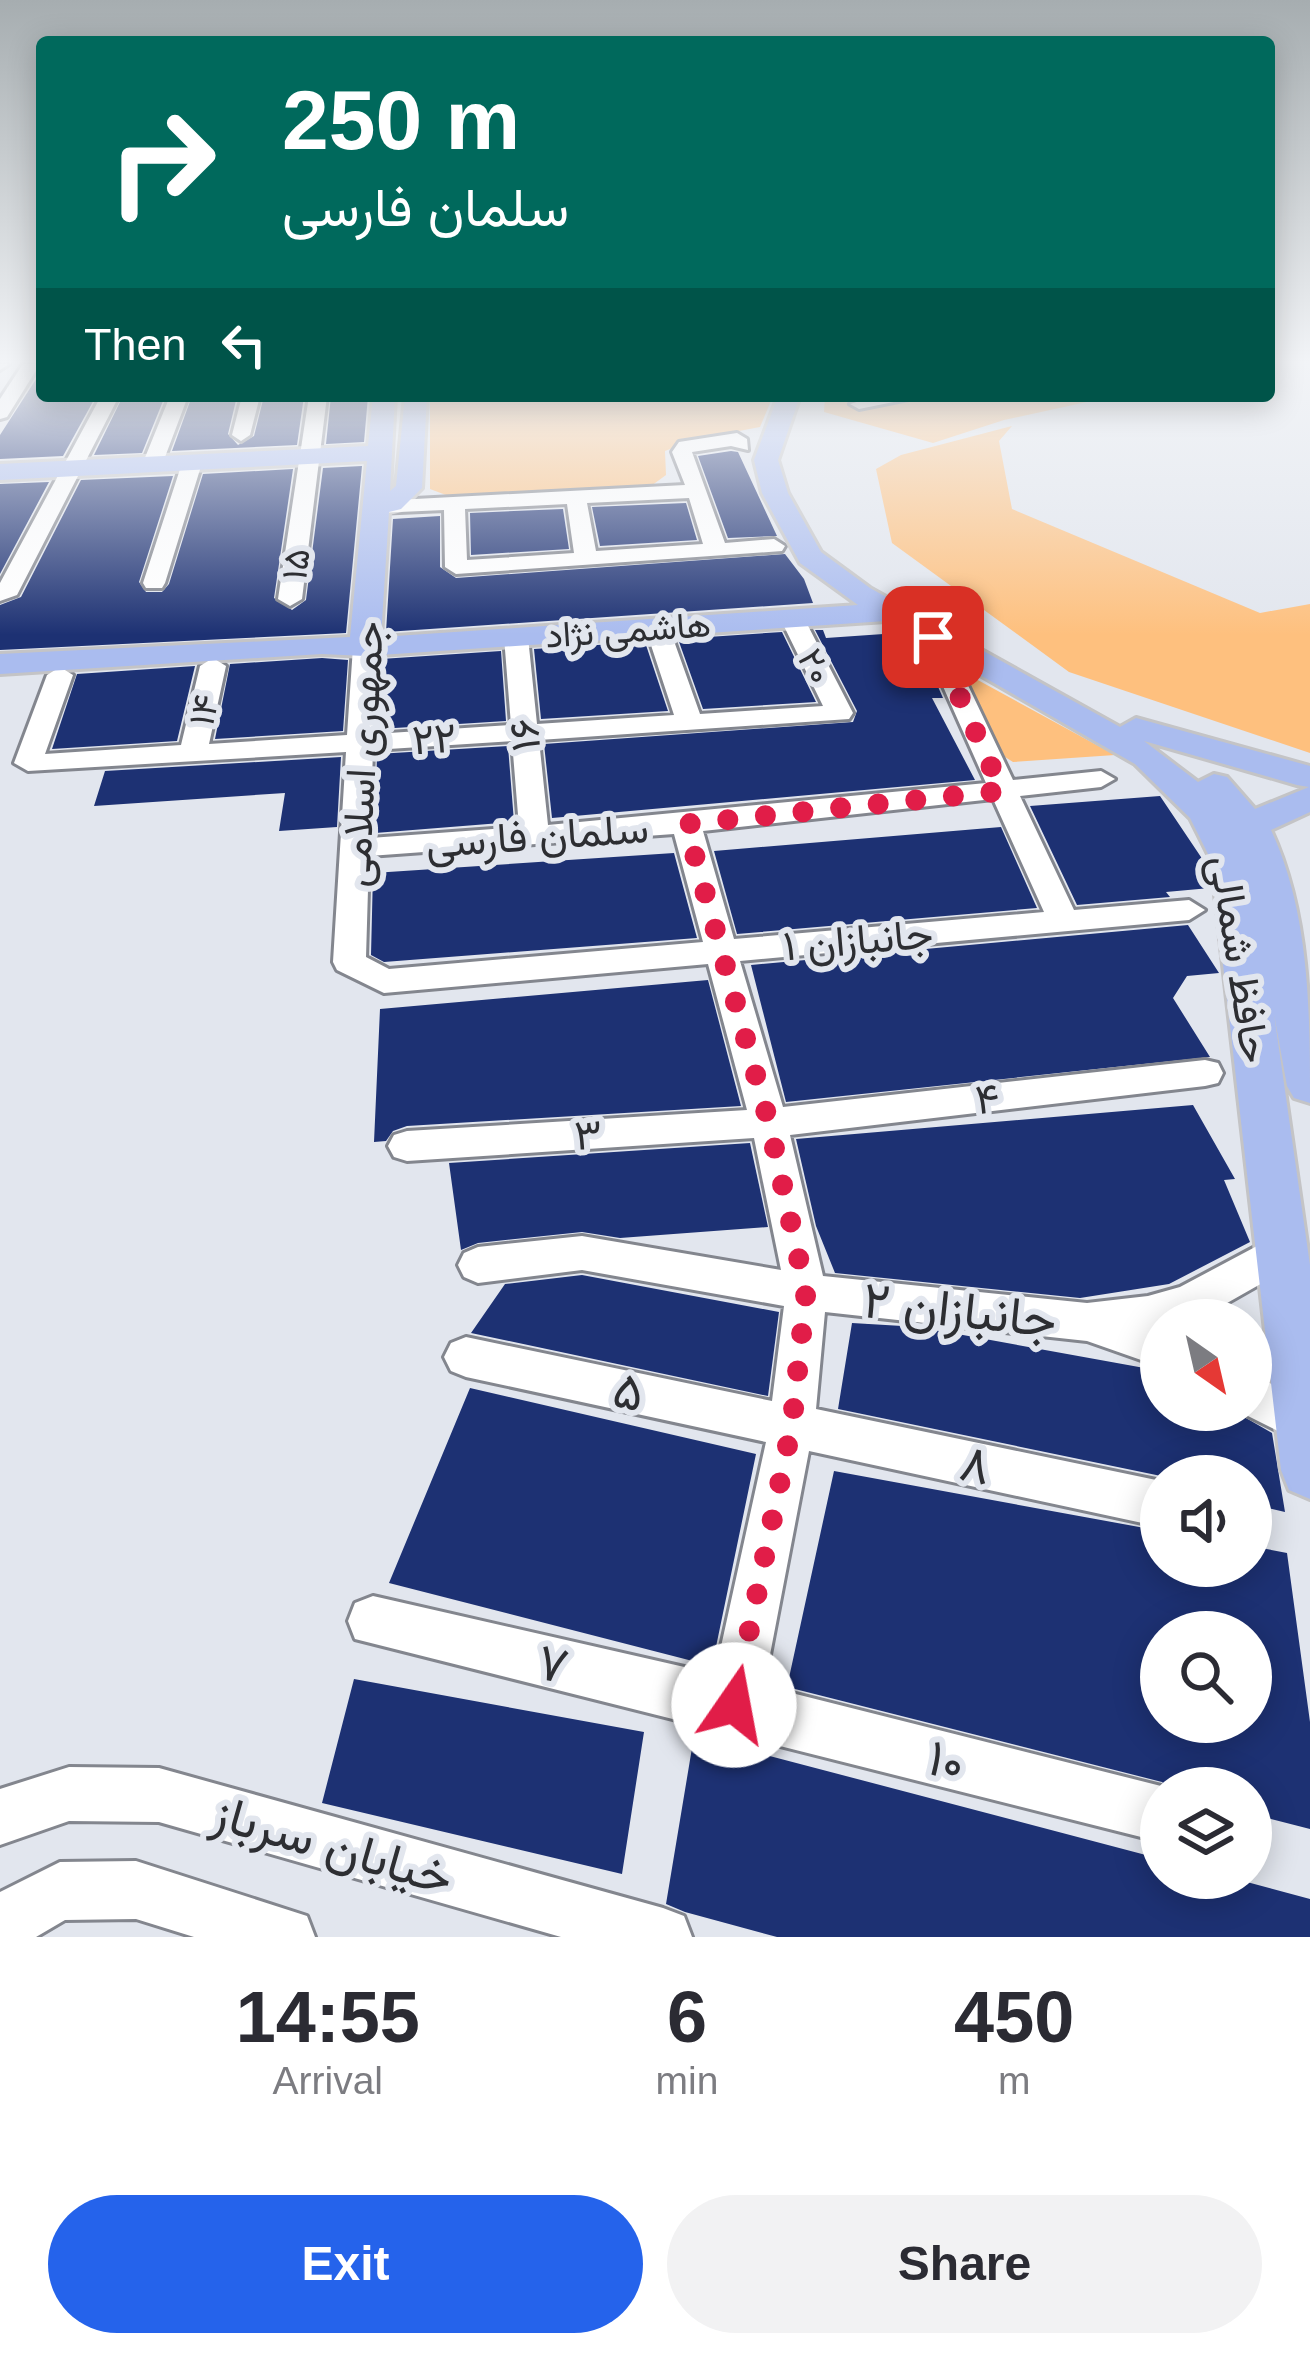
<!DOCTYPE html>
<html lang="en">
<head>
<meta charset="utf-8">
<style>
	body { margin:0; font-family:Helvetica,Vazirmatn,sans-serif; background:#f2f2f3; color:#2b2b33; height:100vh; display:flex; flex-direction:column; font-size:45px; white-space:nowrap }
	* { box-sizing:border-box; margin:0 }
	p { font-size:39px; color:#7c7c81 }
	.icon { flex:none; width:66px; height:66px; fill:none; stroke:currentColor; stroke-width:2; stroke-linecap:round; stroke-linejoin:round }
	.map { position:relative; height:1937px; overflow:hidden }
	.drawer { display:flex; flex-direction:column; background:#fff; flex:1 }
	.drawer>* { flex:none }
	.guide { position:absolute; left:36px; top:36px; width:1239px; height:366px; border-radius:12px; box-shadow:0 6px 30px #0003; background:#00695c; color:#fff; overflow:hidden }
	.needle { width:78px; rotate:146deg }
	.controls { position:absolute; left:1140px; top:1299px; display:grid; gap:24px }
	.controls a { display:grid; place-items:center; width:132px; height:132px; border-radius:50%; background:#fff; box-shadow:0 6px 30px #0003; font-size:60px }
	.pin { position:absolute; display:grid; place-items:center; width:102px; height:102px; color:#fff; margin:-51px; border-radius:24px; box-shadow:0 6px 18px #0006 }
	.me { position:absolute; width:132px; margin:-66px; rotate:12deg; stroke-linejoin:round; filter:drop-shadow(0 0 9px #0008) }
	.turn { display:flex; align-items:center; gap:42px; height:252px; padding:0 48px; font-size:54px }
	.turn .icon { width:156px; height:156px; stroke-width:2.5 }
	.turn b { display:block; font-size:84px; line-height:102px }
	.then { display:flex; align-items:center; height:114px; padding:0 48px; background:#0003; gap:24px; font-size:45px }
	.eta { display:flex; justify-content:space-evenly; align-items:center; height:204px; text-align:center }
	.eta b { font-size:72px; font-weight:600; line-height:84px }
	.cta { display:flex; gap:24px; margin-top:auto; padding:24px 48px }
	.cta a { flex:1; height:138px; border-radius:72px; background:#2563eb; color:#fff; font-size:48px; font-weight:600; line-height:138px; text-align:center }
	.cta a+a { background:#f2f2f3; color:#2b2b33 }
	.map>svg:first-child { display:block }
	.green { fill:#fec07e }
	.building { fill:#1d3173; fill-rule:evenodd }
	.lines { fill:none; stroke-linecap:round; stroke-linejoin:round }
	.minor-casing { stroke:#83868e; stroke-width:6 }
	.major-casing { stroke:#c4c4c6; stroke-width:6 }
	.minor { fill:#fff; fill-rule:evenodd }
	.major { fill:#aabcef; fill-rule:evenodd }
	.route { stroke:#e11d48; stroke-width:21; stroke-dasharray:0 37.8 }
	.labels { text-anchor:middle; stroke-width:12; stroke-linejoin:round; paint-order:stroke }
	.far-street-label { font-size:36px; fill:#2d2e32; stroke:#e2e6ee }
	.street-label { font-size:42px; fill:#2d2e32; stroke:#e2e6ee }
	.near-street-label { font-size:51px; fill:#2d2e32; stroke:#e2e6ee }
</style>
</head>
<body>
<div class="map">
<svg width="1310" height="1937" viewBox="0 0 1310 1937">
	<rect width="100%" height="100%" fill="#e2e6ee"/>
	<path class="green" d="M430 396H773L760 427 697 439 665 451 666 475 651 486 454 498 430 489Z
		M825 396H1114L1004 420 933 443 824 412Z
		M1012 426 999 441 1012 509 1260 613 1310 604V753L1069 672 892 543 876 469 901 455Z
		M954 667 1115 755 1013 762 1005 757Z"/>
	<path class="building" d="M42 370V396H96L63 456 0 459V435Z
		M123 396H165L142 453 94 455Z
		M192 396H237L228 434 238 445 254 436 264 396H304L297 445 172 451Z
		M331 396H368L364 442 326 444Z
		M731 451 738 452 777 536 728 538 698 456Z
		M362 466 346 633 0 650V605L21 597 81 480 173 476 139 582 146 592H162L169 584 203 474 293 469 274 598 292 610 306 600 323 468Z
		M49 482 0 574V484Z
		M686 503 697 540 600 546 592 507Z
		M563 509 569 549 471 555 470 513Z
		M440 516V567L456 578 785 554 804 579 813 603 386 632 393 519Z
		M815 630H823L826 638 898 633 920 646 943 698H932L975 780 552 818 544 744 853 722 857 711Z
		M782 632 816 702 703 709 678 639Z
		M645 642 668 711 541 719 534 649Z
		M501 651 506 721 379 729 381 659Z
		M322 658 348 660 343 731 215 739 230 664Z
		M195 666 177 741 52 749 77 674Z
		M508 746 514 822 375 833 377 754Z
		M341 757 337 827 279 831 285 793 94 806 105 771Z
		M1160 796 1207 866 1210 888 1166 892 1170 897 1077 905 1030 806Z
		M1001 827 1037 908 737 934 714 851Z
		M674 853 697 938 384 962 371 955 373 873Z
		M1188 925 1219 973 1187 976 1173 998 1210 1057 786 1102 751 965Z
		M708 980 741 1106 407 1126 393 1131 386 1141 374 1142 380 1009Z
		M1193 1105 1235 1179 1224 1180 1250 1242 1169 1284 1080 1298 835 1273 816 1226 796 1139Z
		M750 1143 768 1227 620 1238 582 1232 478 1243 461 1250 449 1163Z
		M582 1275 779 1312 768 1396 471 1333 505 1284Z
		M852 1323 919 1327 1161 1371V1410H1232L1272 1433 1285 1512 1251 1504V1476H1161L838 1409Z
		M470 1388 756 1454 712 1666 389 1583Z
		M834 1471 1161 1531V1566H1251V1546L1287 1553 1310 1722V1829L1251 1814V1788H1169L1162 1782 787 1687ZM1161 1632H1251V1722H1161Z
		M354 1679 644 1732 622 1874 322 1803Z
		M694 1736 1161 1859V1878H1232L1310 1899V1937H777L685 1912 666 1904Z"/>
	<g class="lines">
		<defs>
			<path id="minor" d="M0 364H9L0 370Z
				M23 364H40L7 417 0 419V399Z
				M101 396H119L17 595 0 601V583Z
				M170 396H188L162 465 145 469 142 465Z
				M242 396H260L250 435 241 441 232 435Z
				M309 396H327L302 599 290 606 278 599Z
				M877 396H923L859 409 850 404Z
				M737 433 747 439 748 450 731 446 692 452 725 543 774 539 785 546 782 551 456 574 445 567 444 510 377 513 367 507 377 501 685 485 672 452 679 442ZM689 498 703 544 596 551 587 503ZM567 504 574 553 467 560 465 509Z
				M192 457 202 463 165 583 162 588H146L143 583 182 463Z
				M792 611 804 618 853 713 849 719 539 740 548 825 986 783 921 637 933 630 945 637 1013 780 1101 771 1115 779 1101 787 1020 796 1074 910 1189 900 1205 910 1189 920 740 961 783 1107 1205 1060 1218 1063 1223 1073 1218 1083 1205 1086 790 1135 823 1276 1087 1303 1148 1296 1180 1287 1257 1246 1266 1229 1280 1224 1294 1229 1300 1241 1285 1270 1206 1315 1161 1320V1367L1087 1341 825 1312 816 1409 1161 1481V1527L809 1451 764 1686 1161 1786 1165 1788H1161V1842L355 1639 348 1621 355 1603 373 1596 715 1674 766 1442 466 1377 451 1371 444 1357 451 1343 466 1337 772 1401 784 1306 582 1270 478 1283 464 1277 458 1265 464 1253 478 1247 582 1236 781 1270 754 1138 407 1161 394 1157 388 1146 394 1135 407 1131 747 1110 708 964 384 993 337 970 333 962 346 752 28 771 14 763 47 675 60 667 73 675 45 754 181 745 200 666 213 658 226 666 209 744 347 735 353 647 365 640 377 647 374 734 511 725 504 637 516 630 528 637 537 724 674 715 645 627 657 620 669 627 700 714 823 706 780 618ZM512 741 519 827 370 838 373 750ZM993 799 1044 912 734 939 703 831ZM674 834 703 942 389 969 366 957 369 856Z
				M1251 1374 1310 1403V1440L1302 1443 1236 1410H1251Z
				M69 1767 159 1768 663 1908 684 1916 692 1937H561L159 1822 69 1821 0 1845V1789Z
				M136 1861 307 1916 315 1937H194L136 1919 65 1920 36 1937H0V1892L60 1862Z"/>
			<path id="major" d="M373 396H395L390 491 396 486 405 396H427L422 488 401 509 389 512 381 637 858 605 800 563 762 493 754 460 778 396H800L778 460 788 493 821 552 870 588 1120 727 1136 718 1310 766V812L1271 830C1310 914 1310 1013 1310 1103L1294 1098 1287 1086 1274 1014 1310 1265V1499L1289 1490 1281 1470 1211 860 1190 818 1135 764 886 621 365 656 322 654 0 674V654L350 637 367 461 0 480V464L368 446ZM1144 741 1297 785 1309 787 1255 809 1227 777 1214 774 1198 782Z"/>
		</defs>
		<use href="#minor" class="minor-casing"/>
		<use href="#major" class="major-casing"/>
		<use href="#minor" class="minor"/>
		<use href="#major" class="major"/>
	</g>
	<linearGradient id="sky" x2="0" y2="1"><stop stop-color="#a6adb0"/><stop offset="0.57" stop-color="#f2f4f7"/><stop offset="1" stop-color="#f2f4f7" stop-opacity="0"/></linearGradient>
	<rect width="1310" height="635" fill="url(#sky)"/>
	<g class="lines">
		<path class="route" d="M734 1705 792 1424 806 1292 769 1123 686 824 1002 791 933 637"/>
	</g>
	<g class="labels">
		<g class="far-street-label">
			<text transform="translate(295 564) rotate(-82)" y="13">۱۵</text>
			<text transform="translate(628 629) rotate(-4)" y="13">هاشمی نژاد</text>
			<text transform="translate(816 666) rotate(63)" y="13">۲۰</text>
			<text transform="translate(203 710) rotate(-78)" y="13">۱۴</text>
		</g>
		<g class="street-label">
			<text transform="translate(524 735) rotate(-95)" y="15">۱۶</text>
			<text transform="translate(434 738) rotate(-4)" y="15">۲۲</text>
			<text transform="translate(361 754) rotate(-87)" y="15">جمهوری اسلامی</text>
			<text transform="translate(537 835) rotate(-4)" y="15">سلمان فارسی</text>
			<text transform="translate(858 939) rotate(-5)" y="15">جانبازان ۱</text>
			<text transform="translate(1241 959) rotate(81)" y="15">حافظ شمالی</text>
			<text transform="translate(987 1098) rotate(-6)" y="15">۴</text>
			<text transform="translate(588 1134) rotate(-4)" y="15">۳</text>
		</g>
		<g class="near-street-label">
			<text transform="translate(960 1309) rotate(6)" y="18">جانبازان ۲</text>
			<text transform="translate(629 1391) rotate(12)" y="18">۵</text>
			<text transform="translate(976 1464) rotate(12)" y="18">۸</text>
			<text transform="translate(553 1663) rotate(13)" y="18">۷</text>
			<text transform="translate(947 1760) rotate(14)" y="18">۱۰</text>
			<text transform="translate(333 1844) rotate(16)" y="18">خیابان سرباز</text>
		</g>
	</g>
</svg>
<div class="controls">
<a><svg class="needle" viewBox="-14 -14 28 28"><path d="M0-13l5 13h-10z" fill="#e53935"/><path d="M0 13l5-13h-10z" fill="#7c7c81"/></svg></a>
<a><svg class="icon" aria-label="sound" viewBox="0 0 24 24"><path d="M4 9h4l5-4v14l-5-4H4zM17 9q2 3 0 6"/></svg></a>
<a><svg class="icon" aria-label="search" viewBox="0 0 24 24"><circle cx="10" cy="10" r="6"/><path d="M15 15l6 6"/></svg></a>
<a><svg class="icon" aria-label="layers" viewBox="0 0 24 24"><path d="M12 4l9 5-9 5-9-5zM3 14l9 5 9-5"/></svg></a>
</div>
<div class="pin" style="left:933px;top:637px;background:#d93025"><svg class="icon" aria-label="arrive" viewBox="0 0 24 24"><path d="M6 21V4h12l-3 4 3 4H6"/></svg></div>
<svg class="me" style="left:734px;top:1705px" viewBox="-20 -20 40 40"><circle r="19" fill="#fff"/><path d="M0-13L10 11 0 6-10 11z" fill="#e11d48"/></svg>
<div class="guide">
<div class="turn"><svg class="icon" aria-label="right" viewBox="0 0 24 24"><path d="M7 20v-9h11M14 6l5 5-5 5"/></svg><div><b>250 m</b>سلمان فارسی</div></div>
<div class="then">Then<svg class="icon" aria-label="left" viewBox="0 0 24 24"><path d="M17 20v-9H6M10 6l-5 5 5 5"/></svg></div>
</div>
</div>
<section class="drawer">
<div class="eta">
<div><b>14:55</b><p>Arrival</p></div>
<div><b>6</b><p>min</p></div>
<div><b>450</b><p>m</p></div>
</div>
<div class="cta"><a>Exit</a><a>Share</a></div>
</section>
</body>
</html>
